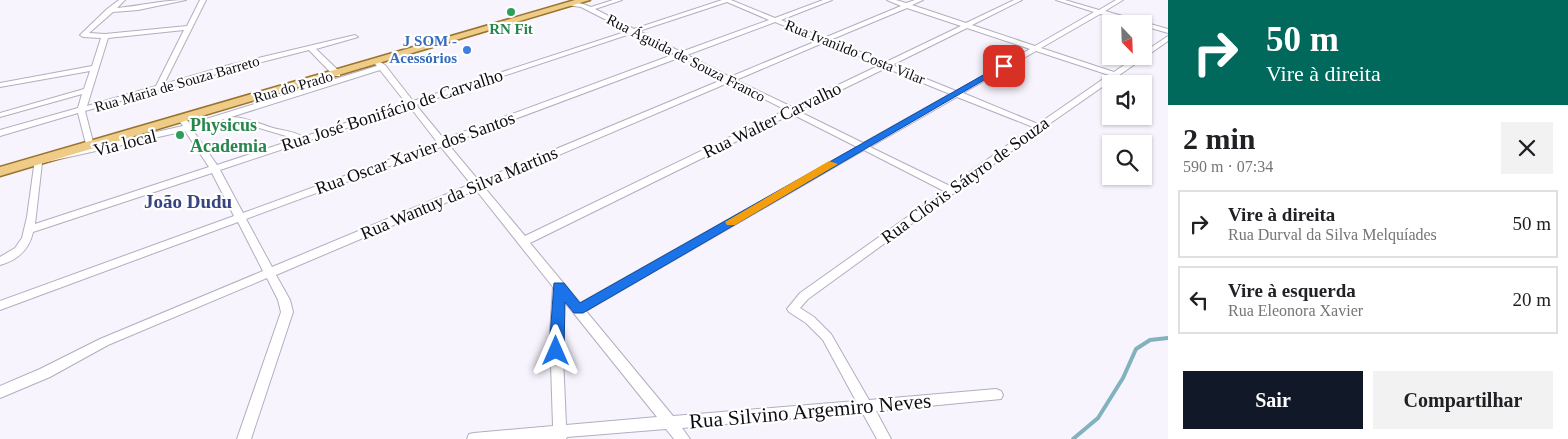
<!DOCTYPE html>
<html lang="pt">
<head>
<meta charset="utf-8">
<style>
	body { margin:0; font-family:Georgia,serif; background:#f2f2f2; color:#202124; height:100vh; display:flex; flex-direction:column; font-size:19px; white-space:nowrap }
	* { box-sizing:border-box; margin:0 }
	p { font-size:16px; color:#757577 }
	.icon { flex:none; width:28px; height:28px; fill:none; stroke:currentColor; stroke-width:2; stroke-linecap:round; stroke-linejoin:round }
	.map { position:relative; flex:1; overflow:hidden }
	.sheet { display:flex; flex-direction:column; background:#fff; width:400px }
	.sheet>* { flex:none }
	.hud { background:#00695c; color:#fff; overflow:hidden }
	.needle { width:32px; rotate:157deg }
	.tools { position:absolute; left:1102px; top:15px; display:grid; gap:10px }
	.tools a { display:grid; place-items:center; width:50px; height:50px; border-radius:0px; background:#fff; box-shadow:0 1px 4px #0004; font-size:25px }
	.pin { position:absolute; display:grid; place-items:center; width:42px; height:42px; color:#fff; margin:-21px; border-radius:10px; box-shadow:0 2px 8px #0006 }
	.me { position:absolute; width:55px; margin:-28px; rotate:0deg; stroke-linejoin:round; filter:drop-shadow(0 0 4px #0008) }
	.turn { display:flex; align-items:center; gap:18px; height:105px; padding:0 15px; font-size:22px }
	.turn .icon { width:65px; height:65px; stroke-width:2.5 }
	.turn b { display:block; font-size:35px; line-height:42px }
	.round { display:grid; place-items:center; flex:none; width:52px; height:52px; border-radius:0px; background:#f2f2f2 }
	.head { display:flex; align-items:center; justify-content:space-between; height:85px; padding:0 15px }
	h1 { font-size:30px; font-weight:600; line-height:38px }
	.cta { display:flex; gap:10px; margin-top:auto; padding:10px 15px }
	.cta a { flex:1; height:58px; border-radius:0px; background:#111827; color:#fff; font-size:20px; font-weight:600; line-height:58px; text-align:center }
	.cta a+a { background:#f2f2f2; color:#202124 }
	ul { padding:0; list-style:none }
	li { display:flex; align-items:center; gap:15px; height:68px; margin:0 10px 8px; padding:0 5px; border:2px solid #e0e0e0; border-radius:0px }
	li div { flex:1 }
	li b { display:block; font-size:19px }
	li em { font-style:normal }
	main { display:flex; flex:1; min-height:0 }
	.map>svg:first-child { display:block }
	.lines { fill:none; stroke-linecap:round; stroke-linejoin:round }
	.stream { stroke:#81b2bd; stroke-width:4 }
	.street-casing { stroke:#b3adc1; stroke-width:2 }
	.primary-casing { stroke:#99732b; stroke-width:3 }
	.street { fill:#fff; fill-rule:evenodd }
	.primary { fill:#eecc87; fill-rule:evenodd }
	.route { fill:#1a73e8; stroke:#114b97 }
	.slow { fill:#f59e0b }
	.leisure-dot { fill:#2e9e5b; stroke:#fff; stroke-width:2 }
	.shop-dot { fill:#3f7fe0; stroke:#fff; stroke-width:2 }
	.labels { text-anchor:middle; stroke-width:4.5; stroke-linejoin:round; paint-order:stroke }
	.far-leisure-label { font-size:15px; font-weight:bold; fill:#27864d; stroke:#fff }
	.far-shop-label { font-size:15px; font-weight:bold; fill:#366cbe; stroke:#fff; text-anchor:end }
	.far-street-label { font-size:15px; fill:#0f0d14; stroke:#fff }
	.street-label { font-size:18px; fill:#0f0d14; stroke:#fff }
	.leisure-label { font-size:18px; font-weight:bold; fill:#27864d; stroke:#fff; text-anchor:start }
	.neighbourhood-label { font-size:19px; font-weight:bold; fill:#37447f; stroke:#fff }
	.near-street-label { font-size:21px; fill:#0f0d14; stroke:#fff }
</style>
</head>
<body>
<main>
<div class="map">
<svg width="1168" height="439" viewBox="0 0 1168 439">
	<rect width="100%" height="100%" fill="#f7f4fd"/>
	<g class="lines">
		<path class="stream" d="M1073 439 1098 418 1123 378 1136 349 1150 340 1168 338"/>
		<defs>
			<path id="street" d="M119 0H125L117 8C140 6 163 0 186 0L138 10 113 12 89 33 105 34 187 26 200 0H206L164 84 229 65 355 35 358 37 316 49 340 72V76H334L309 50 234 69 85 111 94 146 183 126 180 122 184 120H187L190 124 377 66 373 62 377 60 385 65 413 101 628 31 581 7 568 5V3C576 2 583 3 591 7L613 0H622L595 9 634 29 722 0H731L775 18 823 0H832L781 20 824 38 901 6 887 0H896L906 3 915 0H923L912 5 966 23 1014 0H1022L972 25 1035 46 1094 12 1056 0H1065L1099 10 1116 0H1123L1105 11 1168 29V33L1144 26V24H1134L1100 14 1041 48 1114 72 1137 56H1144V52L1168 36V41L1042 129 808 299 800 308 814 317 831 334 869 400 996 389 1001 391 1003 395 1001 399 876 411 891 439H877L862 412 682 428 690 439H674L666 429 567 437 566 439H467L469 434 474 433 553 426 550 334 553 287 476 190 276 275 290 300 293 312 251 439H237L281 312 278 300 267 278 108 345 50 377 0 398V386L40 369 100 339 263 271 238 222 0 310V301L234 216 212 173 33 232C29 250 18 260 0 265V257L15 248 22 238 27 217 35 159 87 148 78 113 0 136V130L78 108 82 94 0 117V113L84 89 90 71 0 87V83L92 66 101 38 83 37 80 35 107 9ZM727 2 769 20 681 52 639 31ZM907 8 961 26 886 62 830 40ZM775 22 819 40 730 77 687 55ZM967 28 1030 49 956 91 892 65ZM184 30 156 86 87 106 108 38ZM633 33 675 54 444 139 416 105ZM825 42 880 65 792 107 736 80ZM1036 51 1109 75 1038 124 963 93ZM681 57 724 79 479 181 448 144ZM886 68 950 94 863 143 798 111ZM380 70 406 103 303 137C294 131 284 131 273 128 259 124 246 117 231 117ZM730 82 786 110 525 236 484 187ZM957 97 1033 127 950 186 870 147ZM410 107 437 142 243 213 220 170ZM792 114 857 147 580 303 530 243ZM224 119 225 121 242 123 296 139 217 165 192 129ZM185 131 209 167 35 224 42 163ZM441 147 471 184 272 267 246 219ZM864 150 944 191 800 293 787 309 789 312 806 323 823 340 856 401 673 416 586 311ZM564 301 657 417 566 425 562 334Z"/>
			<path id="primary" d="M575 0H590L0 176V167Z"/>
		</defs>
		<use href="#street" class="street-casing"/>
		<use href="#primary" class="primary-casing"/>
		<use href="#street" class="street"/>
		<use href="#primary" class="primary"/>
	</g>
	<path class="route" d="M1001 65 1008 66 583 313H574L565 302 564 351 562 355H551L549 351 554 283H564L580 303Z"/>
	<path class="slow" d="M829 161 838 164 735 225H727L725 222Z"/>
	<g class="leisure-dot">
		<circle cx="511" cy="12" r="5"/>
		<circle cx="180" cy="135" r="5"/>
	</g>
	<circle class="shop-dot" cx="467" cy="50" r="5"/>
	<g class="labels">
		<g class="far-leisure-label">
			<text x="511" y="34">RN Fit</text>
		</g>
		<g class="far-shop-label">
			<text x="457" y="46">J SOM -<tspan x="457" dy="17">Acessórios</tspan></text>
		</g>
		<g class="far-street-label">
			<text transform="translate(855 52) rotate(22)" y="5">Rua Ivanildo Costa Vilar</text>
			<text transform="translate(686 58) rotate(27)" y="5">Rua Águida de Souza Franco</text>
			<text transform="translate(177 84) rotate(-16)" y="5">Rua Maria de Souza Barreto</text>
			<text transform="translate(293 87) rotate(-16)" y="5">Rua do Prado</text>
		</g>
		<g class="street-label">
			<text transform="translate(392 110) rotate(-18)" y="6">Rua José Bonifácio de Carvalho</text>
			<text transform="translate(772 120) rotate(-26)" y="6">Rua Walter Carvalho</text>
			<text transform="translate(125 143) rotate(-14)" y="6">Via local</text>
			<text transform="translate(415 153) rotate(-20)" y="6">Rua Oscar Xavier dos Santos</text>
			<text transform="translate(965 180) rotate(-36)" y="6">Rua Clóvis Sátyro de Souza</text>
			<text transform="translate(459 193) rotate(-23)" y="6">Rua Wantuy da Silva Martins</text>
		</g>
		<g class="leisure-label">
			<text x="190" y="131">Physicus<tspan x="190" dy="21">Academia</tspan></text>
		</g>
		<g class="neighbourhood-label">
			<text x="188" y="208">João Dudu</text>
		</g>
		<g class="near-street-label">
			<text transform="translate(810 411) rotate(-5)" y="7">Rua Silvino Argemiro Neves</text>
		</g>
	</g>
</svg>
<div class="tools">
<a><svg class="needle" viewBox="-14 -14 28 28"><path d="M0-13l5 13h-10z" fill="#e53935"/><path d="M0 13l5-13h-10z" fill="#757577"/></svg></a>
<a><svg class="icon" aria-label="sound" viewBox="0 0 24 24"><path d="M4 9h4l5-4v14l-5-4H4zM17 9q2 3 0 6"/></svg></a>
<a><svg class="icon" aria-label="search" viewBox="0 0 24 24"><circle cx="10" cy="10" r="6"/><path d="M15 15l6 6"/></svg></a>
</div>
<div class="pin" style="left:1004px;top:66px;background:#d93025"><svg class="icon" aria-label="arrive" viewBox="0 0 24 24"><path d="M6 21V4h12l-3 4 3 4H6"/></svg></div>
<svg class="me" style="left:556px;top:351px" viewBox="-20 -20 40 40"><path d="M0-17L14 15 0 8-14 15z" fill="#1a73e8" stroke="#fff" stroke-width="4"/></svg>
</div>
<section class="sheet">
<div class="hud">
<div class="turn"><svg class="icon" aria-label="right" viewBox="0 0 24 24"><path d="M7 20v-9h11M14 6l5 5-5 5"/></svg><div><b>50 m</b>Vire à direita</div></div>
</div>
<div class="head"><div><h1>2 min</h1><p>590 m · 07:34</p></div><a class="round"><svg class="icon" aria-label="close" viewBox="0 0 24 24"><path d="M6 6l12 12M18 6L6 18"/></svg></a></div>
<ul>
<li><svg class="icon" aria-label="right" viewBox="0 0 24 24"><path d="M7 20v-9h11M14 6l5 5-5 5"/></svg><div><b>Vire à direita</b><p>Rua Durval da Silva Melquíades</p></div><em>50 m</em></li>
<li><svg class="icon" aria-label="left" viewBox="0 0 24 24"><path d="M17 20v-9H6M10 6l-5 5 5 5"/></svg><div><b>Vire à esquerda</b><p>Rua Eleonora Xavier</p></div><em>20 m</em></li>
</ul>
<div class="cta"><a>Sair</a><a>Compartilhar</a></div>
</section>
</main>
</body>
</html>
